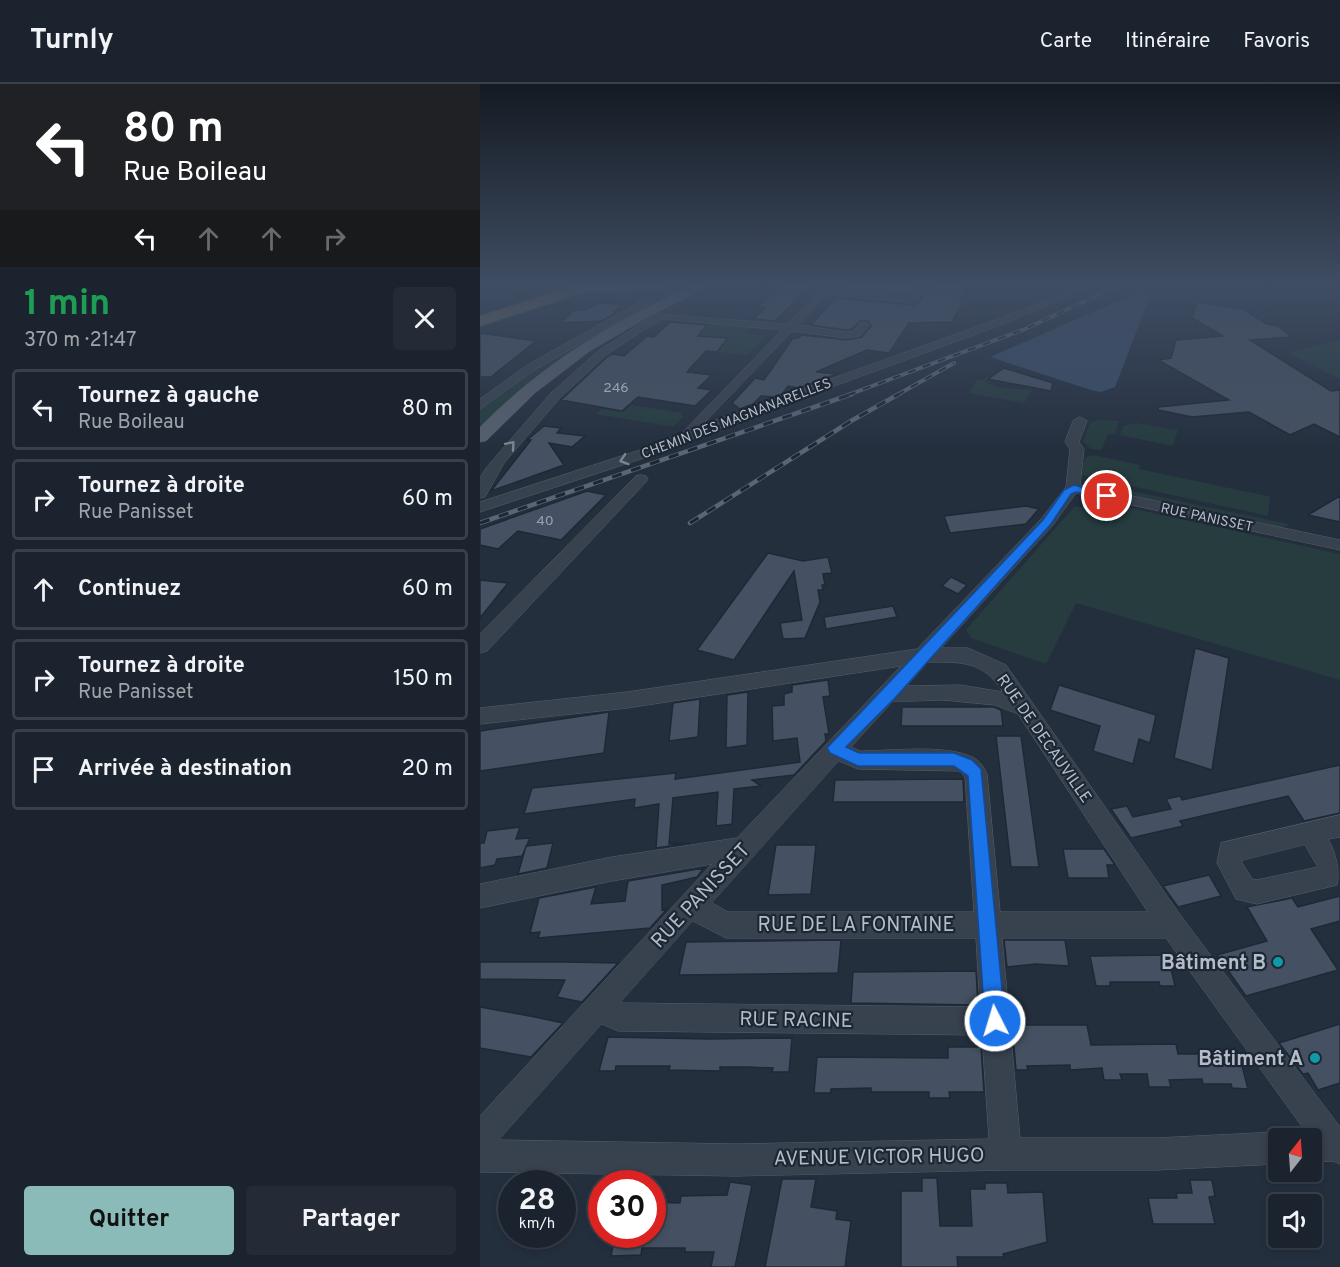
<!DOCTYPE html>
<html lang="fr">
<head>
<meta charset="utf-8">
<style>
	body { margin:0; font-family:Overpass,sans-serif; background:#242b36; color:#f1f3f6; height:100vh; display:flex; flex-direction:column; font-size:22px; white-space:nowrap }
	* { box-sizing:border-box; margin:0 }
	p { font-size:20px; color:#a0a4aa }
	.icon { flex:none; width:33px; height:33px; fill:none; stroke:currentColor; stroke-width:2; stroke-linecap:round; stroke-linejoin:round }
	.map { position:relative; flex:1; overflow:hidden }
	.sheet { display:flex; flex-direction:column; background:#1b232e; width:480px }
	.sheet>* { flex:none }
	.guide { background:#202124; color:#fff; overflow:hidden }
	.needle { width:39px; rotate:17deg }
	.buttons { position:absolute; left:788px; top:1044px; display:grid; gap:12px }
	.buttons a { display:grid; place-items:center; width:54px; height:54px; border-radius:6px; background:#1b232e; box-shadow:0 3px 9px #0003,0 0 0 2px #39404a; font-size:30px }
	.speed { position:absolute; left:18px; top:1086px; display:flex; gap:12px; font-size:30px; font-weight:700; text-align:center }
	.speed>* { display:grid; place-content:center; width:78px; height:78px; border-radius:50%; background:#1b232e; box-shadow:0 3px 9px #0003,0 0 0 2px #39404a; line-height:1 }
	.speed small { font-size:15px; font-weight:400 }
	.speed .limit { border:9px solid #d22; background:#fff; color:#111 }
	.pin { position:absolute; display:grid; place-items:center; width:51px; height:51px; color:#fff; margin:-26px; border:3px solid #fff; border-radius:50%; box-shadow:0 2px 6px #0007 }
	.me { position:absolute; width:66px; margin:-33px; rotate:355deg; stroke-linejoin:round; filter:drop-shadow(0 0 4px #0008) }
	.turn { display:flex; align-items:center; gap:21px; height:126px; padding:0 24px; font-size:27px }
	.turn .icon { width:78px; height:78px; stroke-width:2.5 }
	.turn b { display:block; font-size:42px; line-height:51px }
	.lanes { display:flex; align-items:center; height:57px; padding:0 24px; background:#0003; justify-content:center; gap:30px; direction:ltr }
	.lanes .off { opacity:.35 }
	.round { display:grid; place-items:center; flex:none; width:63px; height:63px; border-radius:6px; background:#242b36 }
	.overview { display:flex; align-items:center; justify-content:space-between; height:102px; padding:0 24px }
	h1 { font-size:36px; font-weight:700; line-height:45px; color:#1e9e55 }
	.action { display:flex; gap:12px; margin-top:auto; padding:12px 24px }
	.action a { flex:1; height:69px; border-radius:6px; background:#8bbbb9; color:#111; font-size:24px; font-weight:700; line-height:69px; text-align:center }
	.action a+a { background:#242b36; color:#f1f3f6 }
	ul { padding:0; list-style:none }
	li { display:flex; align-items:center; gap:18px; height:81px; margin:0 12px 9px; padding:0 12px; border:3px solid #39404a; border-radius:6px }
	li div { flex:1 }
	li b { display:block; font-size:22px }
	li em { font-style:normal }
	header { display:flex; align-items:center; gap:36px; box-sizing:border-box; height:84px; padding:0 30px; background:#1b232e; border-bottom:2px solid #39404a }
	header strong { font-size:28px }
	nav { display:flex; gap:33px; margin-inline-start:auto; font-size:21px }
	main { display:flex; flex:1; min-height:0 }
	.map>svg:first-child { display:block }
	.green { fill:#263c3f }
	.water { fill:#394c67 }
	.building { fill:#455162; stroke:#1f2835; stroke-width:1.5 }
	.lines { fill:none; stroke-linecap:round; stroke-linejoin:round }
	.minor-casing { stroke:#565f6c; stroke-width:1 }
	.major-casing { stroke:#414a57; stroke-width:1 }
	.highway-casing { stroke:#434c59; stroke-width:2 }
	.minor { fill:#38414e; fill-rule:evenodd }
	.major { fill:#56606e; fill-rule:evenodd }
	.highway { fill:#746855; fill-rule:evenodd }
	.rail-far1-casing { stroke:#5a6575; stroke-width:4 }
	.rail-casing { stroke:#5a6575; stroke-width:4.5 }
	.rail-far1 { stroke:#1d2633; stroke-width:2; stroke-dasharray:8; stroke-linecap:butt }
	.rail { stroke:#1d2633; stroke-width:3; stroke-dasharray:10; stroke-linecap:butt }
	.oneway { stroke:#7c8592 }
	.route { fill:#1a73e8; stroke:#114b97; stroke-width:1.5 }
	.culture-dot { fill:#0f9aa8; stroke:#1d2633; stroke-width:2 }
	.labels { text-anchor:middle; stroke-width:4.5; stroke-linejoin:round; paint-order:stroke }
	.number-label { font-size:14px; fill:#98a1af }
	.far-street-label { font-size:14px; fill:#b4bcc9; stroke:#1d2633 }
	.street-label { font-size:16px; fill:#b4bcc9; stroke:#1d2633 }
	.near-street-label { font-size:20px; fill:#b4bcc9; stroke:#1d2633 }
	.near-poi-label { font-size:20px; font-weight:bold; fill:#b4bcc9; stroke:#1d2633; text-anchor:end }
</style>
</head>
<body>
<header>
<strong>Turnly</strong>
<nav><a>Carte</a><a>Itinéraire</a><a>Favoris</a></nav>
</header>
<main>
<section class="sheet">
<div class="guide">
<div class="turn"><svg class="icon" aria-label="left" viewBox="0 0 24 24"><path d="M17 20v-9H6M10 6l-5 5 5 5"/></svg><div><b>80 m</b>Rue Boileau</div></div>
<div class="lanes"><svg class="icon" aria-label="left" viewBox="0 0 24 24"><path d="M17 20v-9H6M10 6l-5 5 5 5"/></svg><svg class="icon off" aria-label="ahead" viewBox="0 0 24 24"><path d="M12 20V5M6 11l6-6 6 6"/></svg><svg class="icon off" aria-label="ahead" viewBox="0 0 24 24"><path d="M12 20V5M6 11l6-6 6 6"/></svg><svg class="icon off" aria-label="right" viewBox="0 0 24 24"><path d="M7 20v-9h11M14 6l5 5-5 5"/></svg></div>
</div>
<div class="overview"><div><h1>1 min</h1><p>370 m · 21:47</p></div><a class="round"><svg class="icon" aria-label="close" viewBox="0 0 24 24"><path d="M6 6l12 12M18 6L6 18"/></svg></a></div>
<ul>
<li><svg class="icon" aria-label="left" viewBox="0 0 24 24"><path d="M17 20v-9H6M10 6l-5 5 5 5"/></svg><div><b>Tournez à gauche</b><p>Rue Boileau</p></div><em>80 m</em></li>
<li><svg class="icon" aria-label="right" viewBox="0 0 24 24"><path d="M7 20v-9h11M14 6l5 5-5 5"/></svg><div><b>Tournez à droite</b><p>Rue Panisset</p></div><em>60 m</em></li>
<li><svg class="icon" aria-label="ahead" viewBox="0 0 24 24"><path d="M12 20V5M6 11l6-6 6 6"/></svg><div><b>Continuez</b></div><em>60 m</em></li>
<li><svg class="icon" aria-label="right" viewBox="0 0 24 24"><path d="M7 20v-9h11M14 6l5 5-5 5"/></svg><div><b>Tournez à droite</b><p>Rue Panisset</p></div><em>150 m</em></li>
<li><svg class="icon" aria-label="arrive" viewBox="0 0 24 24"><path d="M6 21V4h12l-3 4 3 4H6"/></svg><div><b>Arrivée à destination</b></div><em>20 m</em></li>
</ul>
<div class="action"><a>Quitter</a><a>Partager</a></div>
</section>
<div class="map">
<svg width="860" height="1183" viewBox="0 0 860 1183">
	<rect width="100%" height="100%" fill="#242f3e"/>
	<path class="green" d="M27 200H64L0 220V212Z
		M137 237H141L65 286 0 343V325L61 280Z
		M230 238 273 242 266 250 286 252 267 271 237 268 248 254 218 252Z
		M860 255V295L808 269Z
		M510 291 505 298 522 304 552 306 544 319 489 309 497 295 501 297Z
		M151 321 202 329 201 331 204 332 193 343 116 330 122 325 142 328Z
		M619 336 639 337 635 350H628L621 366 611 365 603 358 610 339Z
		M657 339 698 346 693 362 640 351 643 342Z
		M613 371 660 381 659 385 787 412 790 413 788 432 601 391 605 374Z
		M614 399 808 440V442L800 444 612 403Z
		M632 420 860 470V596L596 519 566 580 491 554 486 546 594 423Z"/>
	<path class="water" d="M662 207 671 210 635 303 621 308 614 307 510 273 638 217 654 213 650 211Z"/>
	<path class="building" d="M304 200H332L295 237 273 235 285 224 278 223Z
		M368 200H435L428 211 364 205Z
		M450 200H489L479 218H483L472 238 429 239 409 269 387 266 336 288 357 290 319 304 308 302 302 310 293 313 281 312 273 320 260 325 252 319 275 294 284 296 313 254H318L322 251 366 256 382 253 391 242 388 237H380L372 245 366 246 331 241 355 214 433 221 438 219Z
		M717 218 763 225 787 240 798 242 812 253 770 256 851 307 860 306V353L834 340 810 351 769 328 712 333 678 326V323L749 316 678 276 691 274 696 256 743 252 712 234Z
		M119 219 142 220 131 232 121 237 80 239 94 226H105Z
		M190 238 227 241 218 252 248 254 237 268 226 267 207 288 232 291 218 304 232 306 215 322 158 313 142 327 81 316 127 273 132 270 144 272 167 252 174 253Z
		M0 249 56 257 11 293H0Z
		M524 284 573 299 571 307 508 295Z
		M64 342 81 344 77 349 105 352 92 363 69 359 84 381 11 407 51 356H47Z
		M107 407 126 411 81 456 38 447 18 465 0 461V445Z
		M860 412V438L828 431 848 419Z
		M546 422 559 425 546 440 470 449 464 432Z
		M288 469 323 477 348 473 352 489 343 490 345 501H342L343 506H338L340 518 325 554 303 555 300 539 322 536 314 487 254 576 217 566Z
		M471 493 487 501 478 510 462 502Z
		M0 496 28 499 0 534Z
		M413 522 417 533 346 545 344 533Z
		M715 564 749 574 732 686 694 674Z
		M348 596 350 612 343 613 349 650H345L346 657 314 691 272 696 281 702 254 705 252 740 236 742 238 708 193 714 189 760 211 759 176 764 179 720 154 724 155 715 44 730 52 704 196 689 195 695 320 678 317 654 293 657 292 622 304 621V610L312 608V601Z
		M579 601 676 631 670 659 659 655 653 680 613 667 620 642 570 626Z
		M268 608 267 661 246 664 247 611Z
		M220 615 218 653 189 657 193 619Z
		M422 623H514L521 626 523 642H421Z
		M129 628 124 669 0 687V647Z
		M516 652H541L559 783H531Z
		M860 681V729L824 737 808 712 700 737 703 742 651 754 631 725 647 722 653 733 691 725 686 715 700 712 702 716Z
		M483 695 484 718H353L355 696Z
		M40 743 36 755 50 754 42 772 17 775 15 781 0 784V759H4L7 747Z
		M73 759 67 784 38 790 46 762Z
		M296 761H336L331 810 288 811Z
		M583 765H624L635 781H627L629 794H588Z
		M224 784 217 793 182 801V826L187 825 170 844 58 854 60 848 50 849 59 814 116 803 111 820 145 817 148 797Z
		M729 791 741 812 698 823 683 802Z
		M860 812V837L831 845 858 886 766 912 737 871 787 857 767 823 812 814 818 823Z
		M361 856 358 889 199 891 206 858Z
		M524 856H585L589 882 556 880 527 883Z
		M688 871 695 902H680L679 898H630V902H616L610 872Z
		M0 878H86L138 879 102 918 77 913 85 896 0 895Z
		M496 887 498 921 371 919 373 888Z
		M0 923 55 933 83 939 51 973 0 964Z
		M860 940V999L838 1006 828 989 823 990 799 959Z
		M532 941H607L611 961 696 960 698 970H759L768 1005 752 1004 751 1000H723L722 995 689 996 691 1003H669L667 990H640L642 996H624L622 984 590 986V981L547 982 548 986H536Z
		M128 953 228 955 312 954 309 988H292L293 984 266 983H240V987L189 986 190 982H136L135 987H119Z
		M468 963H501L504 1008H469L470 1014H449V1008H391V1004L351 1005V1009H334L337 973 468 974Z
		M442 1094H457L460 1142H492L490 1105H505V1099H527L528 1109 563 1108 567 1158 523 1170 524 1173H477L478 1183H421V1107H442Z
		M302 1095H336L331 1123 357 1127 356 1135 371 1137 365 1183H285Z
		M710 1096H732L735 1112 729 1113 735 1140H673L668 1114H697L696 1109H712Z
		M250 1098 272 1101 255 1183H231L234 1168H205V1164H162L161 1171 131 1172 135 1150H172V1118L200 1119 201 1112 247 1111Z"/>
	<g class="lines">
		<defs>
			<path id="minor" d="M177 200H183L190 206 207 210 202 213 184 211 175 202Z
				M347 200H357L352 206 429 213 438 200H448L436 218 432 219 347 211 318 241 366 248 373 247 380 239H388L389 241 380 252 366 254 312 247 222 341 521 234 603 200H616L529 238 229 348 176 370 0 428V418L166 364 201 350 302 246 183 235 162 247 126 271 79 315 24 379 5 413 0 414V394L6 384 71 309 118 267 170 234 163 233V229L307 240Z
				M167 214 176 216 54 286 0 325V315L46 282Z
				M600 333 607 337 599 358 604 365 600 401 860 456V466L596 409 573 441 461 564H488L526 581 701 832 860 1043V1080L853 1077 831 1078V1054H818L826 1048 686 854H522L540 1054H677L798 1048 810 1054H798V1080L677 1086H526L256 1092 0 1088V1032L232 780 132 797 0 824V800L132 773 257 754 421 582 147 624 0 640V624L147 608 437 565 561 435 586 403 590 365 585 358 593 337ZM448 578C483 578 503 577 523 608L480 601 427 602ZM463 616 515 621 538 630 668 828H520L507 690C504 683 499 676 492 673 465 660 411 667 380 667L371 663 412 618ZM359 677 378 685 480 687 485 693 494 828H248L232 819ZM213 837 246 854H496L500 923 140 919ZM122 940 138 947 502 951 509 1055 256 1060 19 1056Z
				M161 391 166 392 168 395 166 398 7 567 0 569V550L156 392Z
				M860 731V753L848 755C856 769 860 786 857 801L777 820 756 815 737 779 741 759ZM825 761 838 783 777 796 772 795 761 777Z"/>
			<path id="major" d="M217 200H233L170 232 110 267 55 309 6 357 0 358V343C62 280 136 235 217 200Z"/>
			<path id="highway" d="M101 200 187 202 180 206 107 207 0 242V232Z"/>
		</defs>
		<use href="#minor" class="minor-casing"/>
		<use href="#major" class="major-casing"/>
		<use href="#highway" class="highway-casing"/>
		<use href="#minor" class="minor"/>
		<use href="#major" class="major"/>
		<use href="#highway" class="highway"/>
		<defs>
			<path id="rail-far1" d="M368 311 545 245 642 200
				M417 311 474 279"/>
			<path id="rail" d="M0 439 372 310
				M210 439 371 337 419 310"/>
		</defs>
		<use href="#rail-far1" class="rail-far1-casing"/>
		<use href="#rail" class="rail-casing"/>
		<use href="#rail-far1" class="rail-far1"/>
		<use href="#rail" class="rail"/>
	</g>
	<defs><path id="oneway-chevron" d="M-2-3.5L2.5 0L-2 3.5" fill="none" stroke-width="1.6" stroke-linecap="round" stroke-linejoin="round" transform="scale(1.5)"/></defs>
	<g class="oneway">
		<use href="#oneway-chevron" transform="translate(31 361) rotate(-49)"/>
		<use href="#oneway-chevron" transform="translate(144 376) rotate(162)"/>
	</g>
	<linearGradient id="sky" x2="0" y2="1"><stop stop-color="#141a22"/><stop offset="0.55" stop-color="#3f4d63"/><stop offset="1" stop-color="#3f4d63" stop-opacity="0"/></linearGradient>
	<rect width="860" height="366" fill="url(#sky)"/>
	<path class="route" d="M594 401 632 412 627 415 596 408 591 410 571 440 415 614 366 663 379 669H474L492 676 501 685 525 937 522 944 515 947 508 944 505 937 488 692 474 682H378L350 669 347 664 563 436 584 406Z"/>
	<g class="culture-dot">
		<circle cx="798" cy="878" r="6"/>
		<circle cx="835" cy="974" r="6"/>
	</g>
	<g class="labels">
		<g class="number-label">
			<text x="136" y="308">246</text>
			<text x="65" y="441">40</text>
		</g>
		<g class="far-street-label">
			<text transform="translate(256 334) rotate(-21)" y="5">CHEMIN DES MAGNANARELLES</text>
			<text transform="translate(727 433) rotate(12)" y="5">RUE PANISSET</text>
		</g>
		<g class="street-label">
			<text transform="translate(565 654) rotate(55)" y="6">RUE DE DECAUVILLE</text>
		</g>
		<g class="near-street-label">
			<text transform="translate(220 811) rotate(-47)" y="7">RUE PANISSET</text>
			<text x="376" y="847">RUE DE LA FONTAINE</text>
			<text transform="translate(316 935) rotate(1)" y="7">RUE RACINE</text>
			<text transform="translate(399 1072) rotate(-1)" y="7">AVENUE VICTOR HUGO</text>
		</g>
		<g class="near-poi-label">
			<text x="786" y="885">Bâtiment B</text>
			<text x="823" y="981">Bâtiment A</text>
		</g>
	</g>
</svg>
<div class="buttons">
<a><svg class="needle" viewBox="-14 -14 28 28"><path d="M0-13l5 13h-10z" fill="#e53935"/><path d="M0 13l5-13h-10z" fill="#a0a4aa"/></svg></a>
<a><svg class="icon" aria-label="sound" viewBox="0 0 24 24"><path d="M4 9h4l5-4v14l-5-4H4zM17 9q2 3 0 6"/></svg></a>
</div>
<div class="speed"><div>28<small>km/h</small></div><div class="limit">30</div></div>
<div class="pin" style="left:627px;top:412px;background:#d93025"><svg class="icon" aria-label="arrive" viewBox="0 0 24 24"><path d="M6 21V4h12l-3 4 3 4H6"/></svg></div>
<svg class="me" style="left:515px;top:937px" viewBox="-20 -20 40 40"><circle r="17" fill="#1a73e8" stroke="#fff" stroke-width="3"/><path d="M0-11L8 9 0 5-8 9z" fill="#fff"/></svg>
</div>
</main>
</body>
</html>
